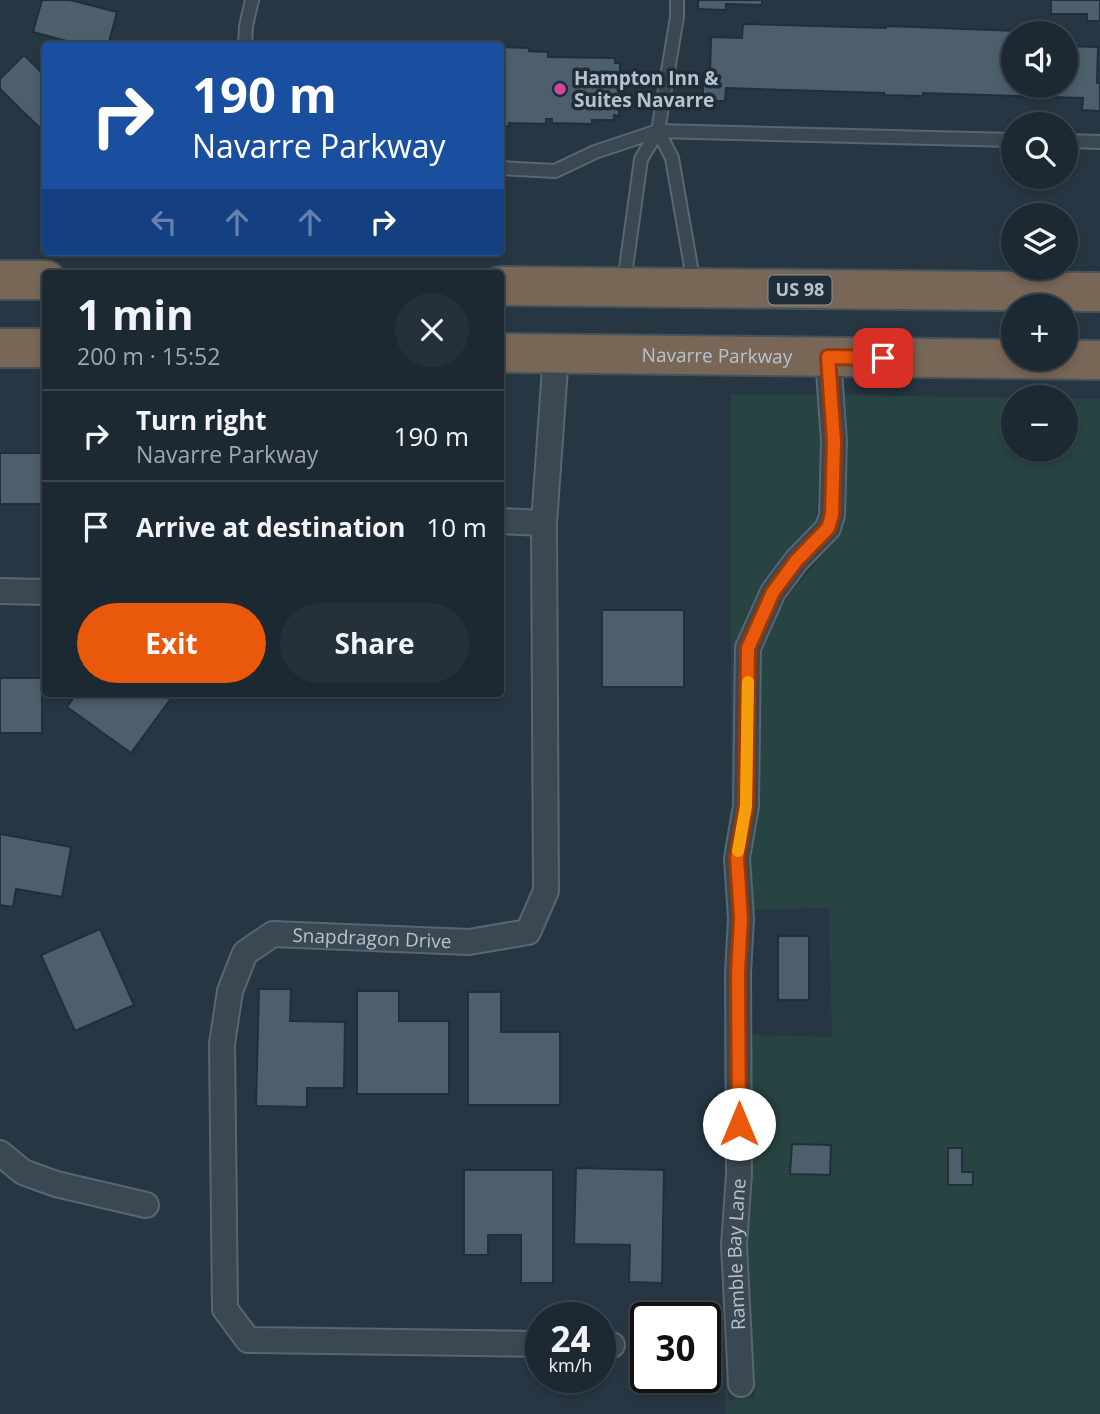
<!DOCTYPE html>
<html lang="en">
<head>
<meta charset="utf-8">
<style>
	body { margin:0; font-family:"Open Sans",sans-serif; background:#25313a; color:#f1f3f6; height:100vh; display:flex; flex-direction:column; font-size:26px; white-space:nowrap }
	* { box-sizing:border-box; margin:0 }
	p { font-size:23px; color:#a0a6ac }
	.icon { flex:none; width:38px; height:38px; fill:none; stroke:currentColor; stroke-width:2; stroke-linecap:round; stroke-linejoin:round }
	.map { position:relative; flex:1; overflow:hidden }
	.panel { position:absolute; left:42px; top:270px; width:462px; height:427px; display:flex; flex-direction:column; background:#1c2932; border-radius:7px; box-shadow:0 4px 10px #0003,0 0 0 2px #3a454d }
	.panel>* { flex:none }
	.banner { position:absolute; left:42px; top:42px; width:462px; height:214px; border-radius:7px; box-shadow:0 4px 10px #0003,0 0 0 2px #3a454d; background:#1a4fa0; color:#fff; overflow:hidden }
	.buttons { position:absolute; left:1001px; top:21px; display:grid; gap:14px }
	.buttons a { display:grid; place-items:center; width:77px; height:77px; border-radius:50%; background:#1c2932; box-shadow:0 4px 10px #0003,0 0 0 2px #3a454d; font-size:35px }
	.speed { position:absolute; left:525px; top:1302px; display:flex; gap:14px; font-size:35px; font-weight:700; text-align:center }
	.speed>* { display:grid; place-content:center; width:91px; height:91px; border-radius:50%; background:#1c2932; box-shadow:0 4px 10px #0003,0 0 0 2px #3a454d; line-height:1 }
	.speed small { font-size:18px; font-weight:400 }
	.speed .limit { border:4px solid #111; border-radius:10px; background:#fff; color:#111 }
	.pin { position:absolute; display:grid; place-items:center; width:60px; height:60px; color:#fff; margin:-30px; border-radius:14px; box-shadow:0 4px 10px #0006 }
	.me { position:absolute; width:77px; margin:-38px; rotate:0deg; stroke-linejoin:round; filter:drop-shadow(0 0 5px #0008) }
	.turn { display:flex; align-items:center; gap:24px; height:147px; padding:0 35px; font-size:32px }
	.turn .icon { width:91px; height:91px; stroke-width:2.5 }
	.turn b { display:block; font-size:49px; line-height:60px }
	.lanes { display:flex; align-items:center; height:66px; padding:0 35px; background:#0003; justify-content:center; gap:35px; direction:ltr }
	.lanes .off { opacity:.35 }
	.round { display:grid; place-items:center; flex:none; width:74px; height:74px; border-radius:37px; background:#25313a }
	.head { display:flex; align-items:center; justify-content:space-between; height:119px; padding:0 35px }
	h1 { font-size:42px; font-weight:700; line-height:52px }
	.primary-button { display:flex; gap:14px; margin-top:auto; padding:14px 35px }
	.primary-button a { flex:1; height:80px; border-radius:42px; background:#ea580c; color:#fff; font-size:28px; font-weight:700; line-height:80px; text-align:center }
	.primary-button a+a { background:#25313a; color:#f1f3f6 }
	ul { padding:0; list-style:none }
	li { display:flex; align-items:center; gap:21px; height:91px; padding:0 35px; border-top:2px solid #3a454d }
	li div { flex:1 }
	li b { display:block; font-size:26px }
	li em { font-style:normal }
	.map>svg:first-child { display:block }
	.green { fill:#284442 }
	.building { fill:#4c5f6b; stroke:#212f3a; stroke-width:2; fill-rule:evenodd }
	.lines { fill:none; stroke-linecap:round; stroke-linejoin:round }
	.lane-casing { stroke:#586670; stroke-width:16 }
	.street-casing { stroke:#586670; stroke-width:28 }
	.highway-casing { stroke:#45535d; stroke-width:42 }
	.lane { stroke:#3a4852; stroke-width:12 }
	.street { stroke:#3a4852; stroke-width:24 }
	.highway { stroke:#786657; stroke-width:38 }
	.route-casing { stroke:#983908; stroke-width:18 }
	.route { stroke:#ea580c; stroke-width:12 }
	.slow { stroke:#f59e0b; stroke-width:12 }
	.hotel-dot { fill:#d1479c; stroke:#1f2d38; stroke-width:2.5 }
	.labels { text-anchor:middle; stroke-width:7; stroke-linejoin:round; paint-order:stroke }
	.shield { fill:#1f2d38; stroke:#8996a0; stroke-width:2 }
	.shield-label { font-size:18px; font-weight:bold; fill:#b7c3cc }
	.poi-label { font-size:19px; font-weight:bold; fill:#b7c3cc; stroke:#1f2d38; text-anchor:start }
	.street-label { font-size:19px; fill:#b7c3cc; stroke:#1f2d38 }
</style>
</head>
<body>
<div class="map">
<svg width="1100" height="1414" viewBox="0 0 1100 1414">
	<rect width="100%" height="100%" fill="#263743"/>
	<path class="green" d="M731 394 817 395 821 441 816 519 787 549 762 581 736 641 731 810Z
		M845 395 1013 398V450H1066V398L1100 399V1414H725L727 1374 728 1400 755 1398 748 1245 753 1174 752 1035 832 1037 829 908 754 910 751 859 760 806 762 652 784 601 841 533 845 516 848 442Z"/>
	<path class="building" d="M42 0H70L117 12 108 46H85L33 32Z
		M698 0H762V5L726 4V10L698 9Z
		M1051 0H1100V21H1087V14H1051Z
		M743 24 886 28 887 26 1067 33V46L1098 47 1097 83H1100V111L1082 110 1083 98 923 93V96L884 95V93L726 88 725 101H703V73L710 74 711 37 742 38ZM1013 33H1066V86H1013Z
		M419 41 484 42 483 46H375L419 45Z
		M500 47 529 48V51L548 52V57L615 58V63H620L619 116 614 115V120H592V124L552 123V119H546V124L509 123V126H500Z
		M24 55 46 77V134L0 89V79Z
		M0 453H46V504H0Z
		M602 610H684V687H602Z
		M0 678H42V733H0Z
		M77 693H175L131 753 67 707Z
		M0 834 71 847 62 897 16 889 13 907 0 905Z
		M100 929 134 1005 75 1031 41 955Z
		M778 936H809V1000H778Z
		M259 989H291L290 1021 345 1022 344 1088H307V1107L256 1106Z
		M357 991H399V1021H449V1094H357Z
		M468 992H501V1032H560V1105H468Z
		M792 1144 831 1145 830 1175 790 1174Z
		M948 1148H962V1172H973V1185H948Z
		M576 1168 664 1170 662 1283 629 1282 630 1245 574 1244Z
		M464 1170H553V1283H521V1235H488V1255H464Z"/>
	<g class="lines">
		<defs>
			<path id="lane" d="M245 46 246 26 252 0
				M658 131 677 17V0
				M1066 141 1100 142
				M500 168 555 171 595 152 658 131 1013 140
				M624 283 641 159 658 131 672 158 694 284"/>
			<g id="street">
				<path d="M500 521 544 523"/>
				<path d="M0 591 46 592"/>
				<path d="M0 1153 23 1172 56 1184 146 1205"/>
				<path id="s1" d="M541 1344 248 1340 225 1309 222 1044 230 991 245 953 273 934 469 942 528 932 546 891 544 523 556 354"/>
				<path d="M600 1345H612"/>
				<path id="s2" d="M741 1384 734 1245 739 1174 738 973 741 919 737 858 746 806 748 648 773 592 796 561 828 528 832 515 834 441 828 357"/>
			</g>
			<g id="highway">
				<path d="M0 280H46"/>
				<path d="M500 286 1100 292"/>
				<path d="M0 348H46"/>
				<path id="s3" d="M500 353 1100 360"/>
			</g>
		</defs>
		<use href="#lane" class="lane-casing"/>
		<use href="#street" class="street-casing"/>
		<use href="#highway" class="highway-casing"/>
		<use href="#lane" class="lane"/>
		<use href="#street" class="street"/>
		<use href="#highway" class="highway"/>
	</g>
	<g class="lines">
		<defs>
			<path id="route" d="M739 1124 738 973 741 919 737 858 746 806 748 648 773 592 796 561 828 528 832 515 834 441 828 357 883 358"/>
		</defs>
		<use href="#route" class="route-casing"/>
		<use href="#route" class="route"/>
		<path class="slow" d="M738 851 746 806 748 682"/>
	</g>
	<circle class="hotel-dot" cx="560" cy="89" r="7"/>
	<g class="labels">
		<rect class="shield" x="768.5" y="275.5" width="63" height="29" rx="5"/>
		<g class="shield-label">
			<text x="800" y="296">US 98</text>
		</g>
		<g class="poi-label">
			<text x="574" y="85">Hampton Inn &amp;<tspan x="574" dy="22">Suites Navarre</tspan></text>
		</g>
		<g class="street-label">
			<text dy="7" stroke="none"><textPath href="#s3" startOffset="217">Navarre Parkway</textPath></text>
			<text dy="7" stroke="none"><textPath href="#s1" startOffset="824">Snapdragon Drive</textPath></text>
			<text dy="7" stroke="none"><textPath href="#s2" startOffset="130">Ramble Bay Lane</textPath></text>
		</g>
	</g>
</svg>
<div class="buttons">
<a><svg class="icon" aria-label="sound" viewBox="0 0 24 24"><path d="M4 9h4l5-4v14l-5-4H4zM17 9q2 3 0 6"/></svg></a>
<a><svg class="icon" aria-label="search" viewBox="0 0 24 24"><circle cx="10" cy="10" r="6"/><path d="M15 15l6 6"/></svg></a>
<a><svg class="icon" aria-label="layers" viewBox="0 0 24 24"><path d="M12 4l9 5-9 5-9-5zM3 14l9 5 9-5"/></svg></a>
<a>+</a>
<a>−</a>
</div>
<div class="speed"><div>24<small>km/h</small></div><div class="limit">30</div></div>
<div class="pin" style="left:883px;top:358px;background:#d93025"><svg class="icon" aria-label="arrive" viewBox="0 0 24 24"><path d="M6 21V4h12l-3 4 3 4H6"/></svg></div>
<svg class="me" style="left:739px;top:1124px" viewBox="-20 -20 40 40"><circle r="19" fill="#fff"/><path d="M0-13L10 11 0 6-10 11z" fill="#ea580c"/></svg>
<div class="banner">
<div class="turn"><svg class="icon" aria-label="right" viewBox="0 0 24 24"><path d="M7 20v-9h11M14 6l5 5-5 5"/></svg><div><b>190 m</b>Navarre Parkway</div></div>
<div class="lanes"><svg class="icon off" aria-label="left" viewBox="0 0 24 24"><path d="M17 20v-9H6M10 6l-5 5 5 5"/></svg><svg class="icon off" aria-label="ahead" viewBox="0 0 24 24"><path d="M12 20V5M6 11l6-6 6 6"/></svg><svg class="icon off" aria-label="ahead" viewBox="0 0 24 24"><path d="M12 20V5M6 11l6-6 6 6"/></svg><svg class="icon" aria-label="right" viewBox="0 0 24 24"><path d="M7 20v-9h11M14 6l5 5-5 5"/></svg></div>
</div>
<section class="panel">
<div class="head"><div><h1>1 min</h1><p>200 m · 15:52</p></div><a class="round"><svg class="icon" aria-label="close" viewBox="0 0 24 24"><path d="M6 6l12 12M18 6L6 18"/></svg></a></div>
<ul>
<li><svg class="icon" aria-label="right" viewBox="0 0 24 24"><path d="M7 20v-9h11M14 6l5 5-5 5"/></svg><div><b>Turn right</b><p>Navarre Parkway</p></div><em>190 m</em></li>
<li><svg class="icon" aria-label="arrive" viewBox="0 0 24 24"><path d="M6 21V4h12l-3 4 3 4H6"/></svg><div><b>Arrive at destination</b></div><em>10 m</em></li>
</ul>
<div class="primary-button"><a>Exit</a><a>Share</a></div>
</section>
</div>
</body>
</html>
